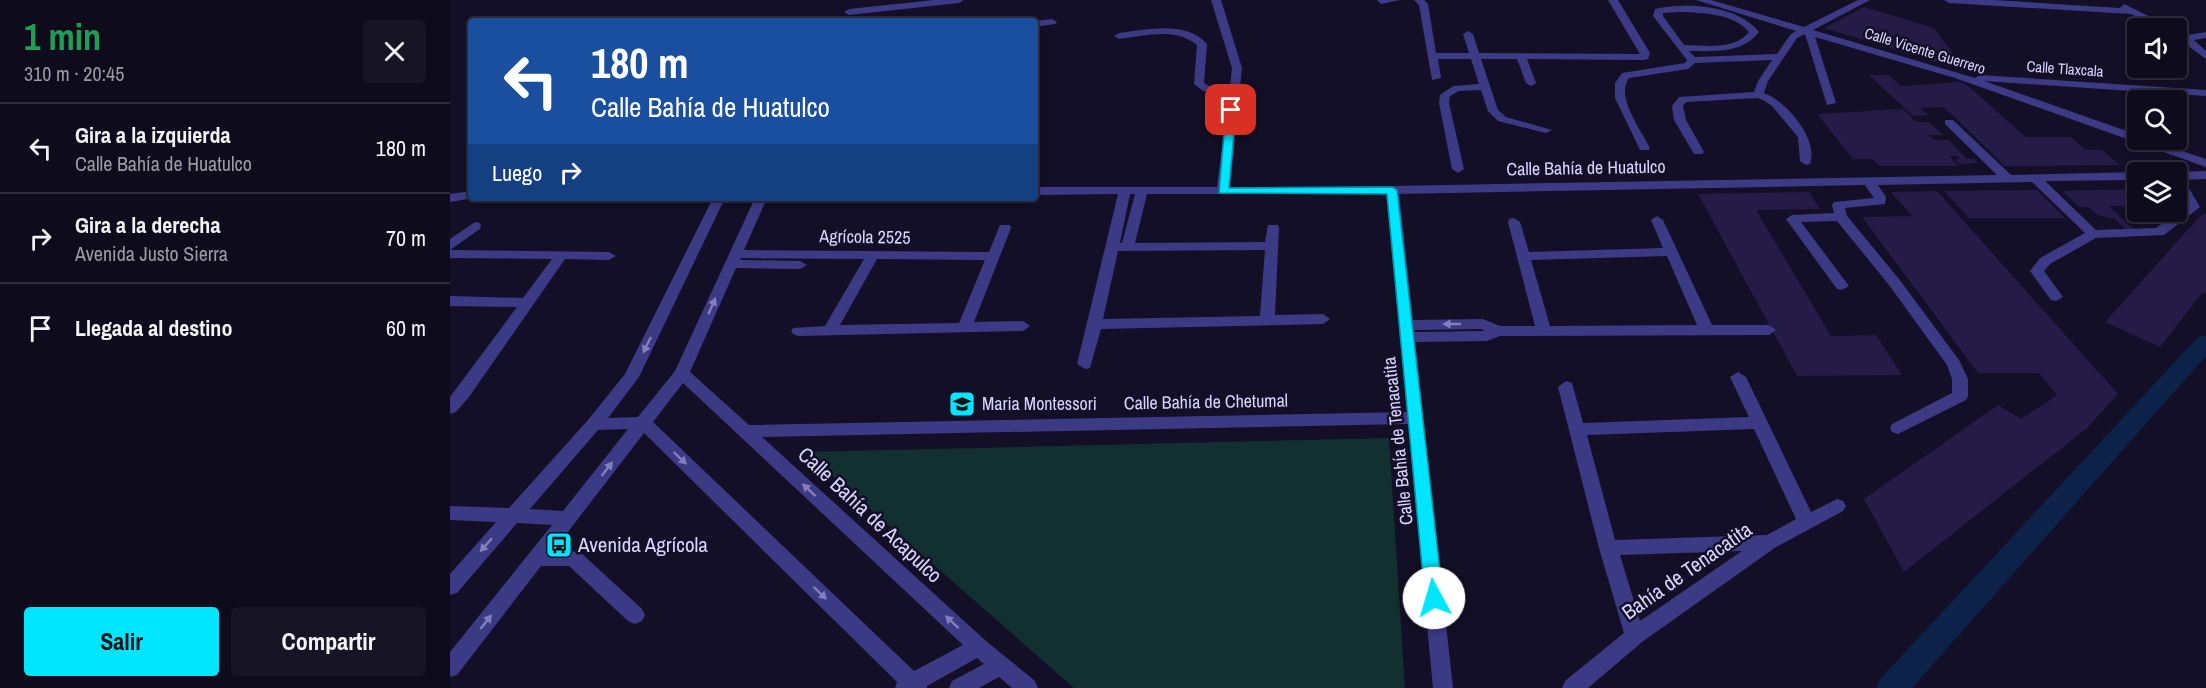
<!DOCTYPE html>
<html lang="es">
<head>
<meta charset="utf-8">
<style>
	body { margin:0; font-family:"Archivo Narrow",sans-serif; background:#171425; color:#f1f3f6; height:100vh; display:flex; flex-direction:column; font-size:22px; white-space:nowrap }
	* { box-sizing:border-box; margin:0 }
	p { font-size:20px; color:#9b9ba3 }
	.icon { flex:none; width:33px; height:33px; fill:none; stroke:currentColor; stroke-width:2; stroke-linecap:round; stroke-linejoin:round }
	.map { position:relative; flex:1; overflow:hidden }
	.side { display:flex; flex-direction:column; background:#0e0b1c; width:450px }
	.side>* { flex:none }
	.guide { position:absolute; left:18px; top:18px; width:570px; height:183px; border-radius:6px; box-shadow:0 3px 9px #0003,0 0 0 2px #2e2b3b; background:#1a4fa0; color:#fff; overflow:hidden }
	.buttons { position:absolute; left:1677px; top:18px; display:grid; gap:12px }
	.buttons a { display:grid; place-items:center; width:60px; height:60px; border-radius:6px; background:#0e0b1c; box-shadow:0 3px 9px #0003,0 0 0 2px #2e2b3b; font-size:30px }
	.pin { position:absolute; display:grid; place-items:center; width:51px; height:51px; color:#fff; margin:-26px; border-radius:12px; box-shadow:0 3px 9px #0006 }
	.me { position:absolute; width:66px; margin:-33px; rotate:354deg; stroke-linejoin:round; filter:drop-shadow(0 0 4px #0008) }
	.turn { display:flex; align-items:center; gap:21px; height:126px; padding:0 24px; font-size:27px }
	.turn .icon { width:78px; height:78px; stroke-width:2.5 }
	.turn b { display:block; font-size:42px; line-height:51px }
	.then { display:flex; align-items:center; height:57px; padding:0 24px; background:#0003; gap:12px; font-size:22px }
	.round { display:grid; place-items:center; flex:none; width:63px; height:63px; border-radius:6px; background:#171425 }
	.head { display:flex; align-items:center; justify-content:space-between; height:102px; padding:0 24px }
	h1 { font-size:36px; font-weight:700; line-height:45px; color:#1e9e55 }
	.primary-button { display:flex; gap:12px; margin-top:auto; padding:12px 24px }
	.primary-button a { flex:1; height:69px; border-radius:6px; background:#00e5ff; color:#111; font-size:24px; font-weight:700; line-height:69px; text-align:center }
	.primary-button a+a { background:#171425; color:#f1f3f6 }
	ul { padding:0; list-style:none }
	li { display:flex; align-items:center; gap:18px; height:90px; padding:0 24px; border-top:2px solid #2e2b3b }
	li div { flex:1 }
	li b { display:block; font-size:22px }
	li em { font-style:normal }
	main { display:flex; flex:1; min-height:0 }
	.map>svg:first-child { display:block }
	.green { fill:#12302f }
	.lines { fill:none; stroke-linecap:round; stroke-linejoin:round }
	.canal { fill:#0c2248; fill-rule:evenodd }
	.building { fill:#241b47 }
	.minor { fill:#3d3a85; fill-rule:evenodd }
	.oneway { fill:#837fbc }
	.route { fill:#00e5ff; stroke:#0095a6; stroke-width:1.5 }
	.labels { text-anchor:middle; stroke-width:5; stroke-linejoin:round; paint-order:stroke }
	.far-street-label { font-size:15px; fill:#d9d4ff; stroke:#130f26 }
	.street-label { font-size:18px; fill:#d9d4ff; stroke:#130f26 }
	.poi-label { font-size:18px; fill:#d9d4ff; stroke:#130f26; text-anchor:start }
	.near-street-label { font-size:21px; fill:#d9d4ff; stroke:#130f26 }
	.near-poi-label { font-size:21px; fill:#d9d4ff; stroke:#130f26; text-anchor:start }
</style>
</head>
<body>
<main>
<section class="side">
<div class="head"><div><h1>1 min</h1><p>310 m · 20:45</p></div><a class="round"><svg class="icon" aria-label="close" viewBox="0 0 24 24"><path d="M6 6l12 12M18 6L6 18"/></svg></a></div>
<ul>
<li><svg class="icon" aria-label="left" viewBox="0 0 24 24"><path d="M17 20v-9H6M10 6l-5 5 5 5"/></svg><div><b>Gira a la izquierda</b><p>Calle Bahía de Huatulco</p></div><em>180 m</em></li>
<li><svg class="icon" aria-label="right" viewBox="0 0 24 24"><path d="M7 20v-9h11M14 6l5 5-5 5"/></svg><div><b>Gira a la derecha</b><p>Avenida Justo Sierra</p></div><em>70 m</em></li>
<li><svg class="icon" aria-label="arrive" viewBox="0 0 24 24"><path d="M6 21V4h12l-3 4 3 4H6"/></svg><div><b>Llegada al destino</b></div><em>60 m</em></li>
</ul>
<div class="primary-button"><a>Salir</a><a>Compartir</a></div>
</section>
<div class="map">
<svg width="1756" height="688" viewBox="0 0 1756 688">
	<rect width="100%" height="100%" fill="#130f26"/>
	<path class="green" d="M939 438 955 688H624L355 452Z"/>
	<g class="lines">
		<path class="canal" d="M1756 335V356L1462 688H1426L1431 678 1748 337Z"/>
	</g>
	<path class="building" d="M1414 7 1484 28 1516 71 1374 28Z
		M1419 75H1439L1451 86 1510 82 1517 85 1576 137H1621L1636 150H1652L1670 165 1555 166 1494 107 1470 108 1479 115 1463 116Z
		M1453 109 1466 122H1479L1493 135H1478L1484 140H1499L1517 159H1524L1528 163 1509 164 1505 159H1510L1507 156H1499L1509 166H1429L1423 159H1403L1367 114Z
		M1688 189V206H1659L1685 230H1676L1665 219 1647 215 1639 207H1629L1612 191Z
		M1587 190 1615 218H1519L1494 191Z
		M1487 191 1668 394 1636 429 1454 572 1414 499 1548 405 1571 419 1607 395 1589 373H1528L1412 217 1462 216 1441 192Z
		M1359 192 1370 209 1306 210 1381 336 1426 335 1452 375 1347 376 1248 194Z
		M1752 214H1756V294L1752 293 1710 347 1655 322Z"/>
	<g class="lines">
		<path class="minor" d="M484 0H514L509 3 399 15 394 12 399 9Z
			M761 0H771L792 68 780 187 942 186 1547 175 1495 124V120H1503L1561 175 1688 172V180L1595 181 1646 230 1706 228 1737 206 1726 192V182L1740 190 1750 207 1714 235 1646 238 1600 264 1594 271 1613 297 1606 301 1601 300 1580 271 1590 258 1635 233 1582 182 1428 185 1436 197 1435 204 1395 208 1397 216 1449 279 1509 360 1518 379V396L1516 400 1448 434 1442 432 1440 428 1442 424 1502 393V379L1497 365 1439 285 1387 221 1351 222 1399 286 1392 290 1387 289 1336 219 1342 215 1384 213 1382 205 1384 202 1424 198 1415 185 949 194 963 320 1033 319 1050 326H1085L1058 222 1059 219 1064 218 1070 222 1079 252 1213 248 1201 220 1207 216 1213 220 1262 325H1319L1326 330 1319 335 1050 336 1037 341 965 342 1003 688H983L958 424 312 437 536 641 585 681 588 688H562L549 677 529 688H499L502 681 534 664 527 658 477 686V688H445L447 682 194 433 104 550 130 552 192 609 195 615 192 621 185 624 178 621 119 566H91L7 675 0 677V652L102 525 67 523 7 593 0 595V574L46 522 0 520V506L59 508 138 420 175 374 263 198H275L189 377 158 418 188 417 225 371 305 198H317L294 250 539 252 550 225H560L561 228 524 322 573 321 580 326 573 331 348 336 343 334 341 331 343 328 375 326 414 259 291 258 290 260 350 261 357 265 350 269 286 268 240 372 299 425 957 412 936 194H697L685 243 815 242 818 225H828L829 228 825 315 873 314 880 319 873 324 651 329 640 368 635 369 627 364 668 194 585 195V187H767L779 93 753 91 744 84 747 45C725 27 695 36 669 39L664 36 669 33C698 30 735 20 757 44L754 83 759 86 780 87 782 68ZM680 194H685L672 243H670ZM815 250 810 316 653 319 668 251ZM1217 256 1247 325 1100 326 1081 260ZM427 259 535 260 509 323 390 325ZM1031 329 1035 331 964 332V330ZM233 383 513 645 464 671 203 422ZM178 429 113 511 80 509 148 430Z
			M927 0H950L931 4Z
			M964 0H974L978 4 986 53H1019L1013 34 1018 31 1023 34 1029 53 1190 54 1158 0H1168L1200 53 1198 59 1194 60 1077 59 1086 83 1081 86 1076 83 1067 59H1031L1048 110 1056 117 1102 130 1096 133 1048 121 1038 111 1031 90 1009 91 1000 96 999 103 1014 169 1008 173 1002 169 989 103 990 95 1003 86 1029 84 1021 59H988L991 78 982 80 969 5Z
			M1246 0H1261L1354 27 1408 0H1420L1363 30 1525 78 1530 75 1756 90V96L1534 81 1688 135V140H1698L1756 159V167L1505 78 1365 37 1386 103 1377 105 1355 34 1347 38 1318 81 1314 93C1336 101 1369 139 1360 164L1356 165 1350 161 1348 137 1322 106 1313 100 1307 98 1236 102 1233 106 1236 120 1254 152 1252 154H1244L1224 120 1222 106 1229 97 1304 92 1308 81 1322 60 1245 63 1238 69 1179 78C1165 96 1191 130 1200 148L1198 150H1190L1165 98V83L1172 73 1235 63 1237 60 1203 16 1205 9C1236 2 1288 5 1309 32 1292 54 1264 51 1239 51L1245 57 1327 54 1341 34 1346 31ZM1230 12C1253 13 1283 13 1299 32 1284 51 1255 45 1234 45L1213 16V13Z
			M1494 0H1544L1670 8 1674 4 1723 28H1711L1681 14 1499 3Z
			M602 19 607 22 605 24 585 27V21Z
			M1726 30 1737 35 1756 32V38L1744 40 1756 51V59L1726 37Z
			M1756 171V179L1726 180V172Z
			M21 191V198H24L0 202V194Z
			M25 222 30 223 31 226 30 229 0 250 159 252 166 256 159 260 115 259 19 397 6 412 0 414V397L67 307 0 306V296L73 298 102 259 0 258V239Z
			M1288 372 1296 377 1361 512 1387 499 1393 501 1396 506 1393 511 1326 547 1192 642 1138 688H1112L1115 681 1174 633 1149 548 1108 387 1116 381 1122 383 1133 423 1299 417 1280 377ZM1304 429 1346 519 1317 535 1165 540 1137 435ZM1292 551 1190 621 1170 555Z"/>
	</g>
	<defs><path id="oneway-solid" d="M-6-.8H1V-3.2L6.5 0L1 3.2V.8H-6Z" transform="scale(1.5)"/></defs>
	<g class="oneway">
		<use href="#oneway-solid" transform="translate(262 306) rotate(-66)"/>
		<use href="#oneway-solid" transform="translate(1002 324) rotate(180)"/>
		<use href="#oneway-solid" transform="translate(197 345) rotate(116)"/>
		<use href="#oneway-solid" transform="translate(230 458) rotate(44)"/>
		<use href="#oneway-solid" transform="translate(157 469) rotate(-52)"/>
		<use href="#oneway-solid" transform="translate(359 490) rotate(-137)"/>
		<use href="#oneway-solid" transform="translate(36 545) rotate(131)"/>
		<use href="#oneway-solid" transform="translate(370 593) rotate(44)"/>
		<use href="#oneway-solid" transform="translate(36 622) rotate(-52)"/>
		<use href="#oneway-solid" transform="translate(502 622) rotate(-137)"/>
	</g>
	<path class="route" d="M781 107 786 110 779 188 942 187 947 190 993 598 990 603 984 606 978 603 975 598 937 194 769 193 776 110Z"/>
	<defs>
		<symbol id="school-square" viewBox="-11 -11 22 22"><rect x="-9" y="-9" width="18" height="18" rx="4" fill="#00e5ff" stroke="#130f26"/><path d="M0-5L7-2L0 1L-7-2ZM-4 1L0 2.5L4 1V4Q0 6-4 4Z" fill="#111"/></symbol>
		<symbol id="bus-square" viewBox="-11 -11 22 22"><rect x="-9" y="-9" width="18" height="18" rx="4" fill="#00e5ff" stroke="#130f26"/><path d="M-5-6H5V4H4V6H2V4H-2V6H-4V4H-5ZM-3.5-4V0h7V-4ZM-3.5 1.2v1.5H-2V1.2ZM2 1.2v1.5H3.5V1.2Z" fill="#111"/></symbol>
	</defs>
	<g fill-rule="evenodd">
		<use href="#school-square" x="497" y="389" width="30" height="30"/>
		<use href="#bus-square" x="94" y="530" width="30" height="30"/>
	</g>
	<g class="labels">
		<g class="far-street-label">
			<text transform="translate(1475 51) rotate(17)" y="5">Calle Vicente Guerrero</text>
			<text transform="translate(1615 69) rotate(4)" y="5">Calle Tlaxcala</text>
		</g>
		<g class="street-label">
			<text transform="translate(1136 168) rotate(-1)" y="6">Calle Bahía de Huatulco</text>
			<text transform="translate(415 237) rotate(1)" y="6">Agrícola 2525</text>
			<text transform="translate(756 402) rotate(-1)" y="6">Calle Bahía de Chetumal</text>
			<text transform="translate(948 441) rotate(-96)" y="6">Calle Bahía de Tenacatita</text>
		</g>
		<g class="poi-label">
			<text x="532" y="410">Maria Montessori</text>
		</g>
		<g class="near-street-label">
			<text transform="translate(420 515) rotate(43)" y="7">Calle Bahía de Acapulco</text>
			<text transform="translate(1237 571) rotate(-35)" y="7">Bahía de Tenacatita</text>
		</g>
		<g class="near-poi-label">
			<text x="128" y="552">Avenida Agrícola</text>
		</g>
	</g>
</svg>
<div class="buttons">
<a><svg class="icon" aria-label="sound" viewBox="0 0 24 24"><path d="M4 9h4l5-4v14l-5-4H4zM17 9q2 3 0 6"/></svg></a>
<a><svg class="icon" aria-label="search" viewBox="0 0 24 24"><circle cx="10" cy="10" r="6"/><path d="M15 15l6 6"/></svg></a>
<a><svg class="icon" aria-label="layers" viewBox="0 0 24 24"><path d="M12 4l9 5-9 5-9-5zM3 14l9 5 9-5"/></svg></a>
</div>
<div class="pin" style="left:781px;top:110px;background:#d93025"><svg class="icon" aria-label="arrive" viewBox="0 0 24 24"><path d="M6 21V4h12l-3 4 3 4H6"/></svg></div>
<svg class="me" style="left:984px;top:598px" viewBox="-20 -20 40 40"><circle r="19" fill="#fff"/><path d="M0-13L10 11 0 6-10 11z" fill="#00e5ff"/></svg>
<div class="guide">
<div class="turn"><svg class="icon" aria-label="left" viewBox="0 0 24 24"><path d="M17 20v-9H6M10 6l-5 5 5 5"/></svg><div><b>180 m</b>Calle Bahía de Huatulco</div></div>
<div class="then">Luego<svg class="icon" aria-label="right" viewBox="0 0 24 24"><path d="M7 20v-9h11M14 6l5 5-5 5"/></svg></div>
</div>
</div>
</main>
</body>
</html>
